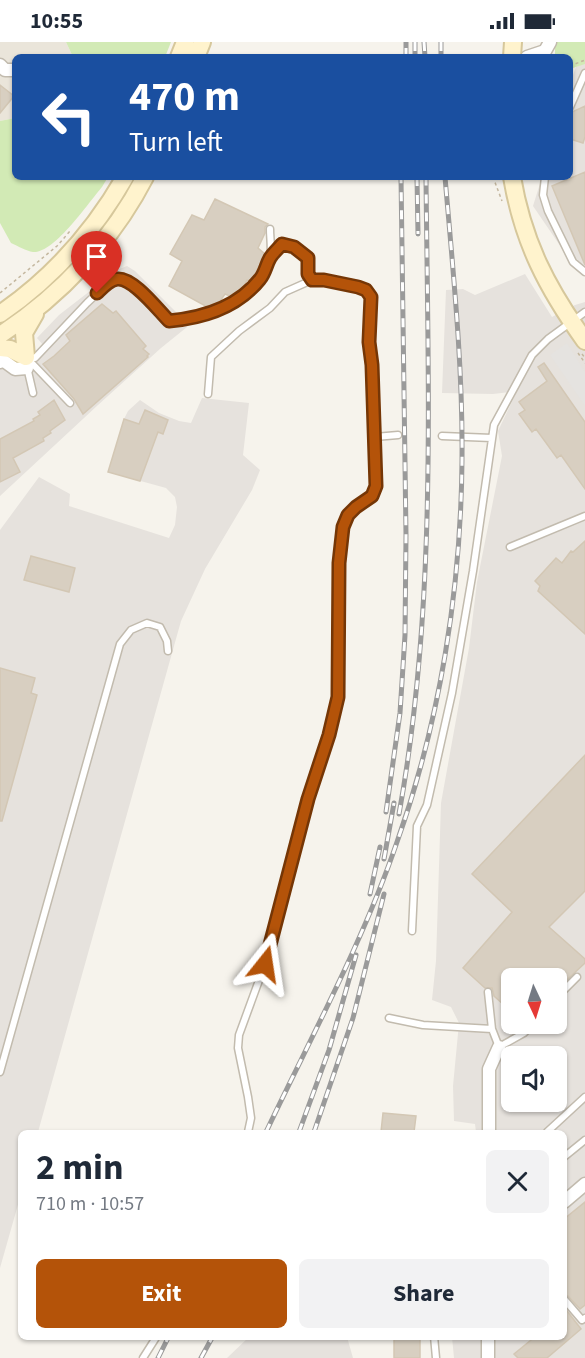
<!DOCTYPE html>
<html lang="en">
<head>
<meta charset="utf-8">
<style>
	body { margin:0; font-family:"Source Sans 3",sans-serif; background:#f2f2f3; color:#1f2937; height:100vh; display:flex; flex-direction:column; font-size:22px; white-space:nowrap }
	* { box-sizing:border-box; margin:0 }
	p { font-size:20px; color:#747a83 }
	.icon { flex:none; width:33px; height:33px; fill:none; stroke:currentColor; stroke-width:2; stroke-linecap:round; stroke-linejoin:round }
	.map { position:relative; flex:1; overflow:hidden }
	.details { position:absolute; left:18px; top:1088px; width:549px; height:210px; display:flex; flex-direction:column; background:#fff; border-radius:9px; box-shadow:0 2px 4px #0004 }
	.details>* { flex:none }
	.top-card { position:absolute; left:12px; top:12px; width:561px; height:126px; border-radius:9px; box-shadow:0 2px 4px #0004; background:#1a4fa0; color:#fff; overflow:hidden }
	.needle { width:39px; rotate:176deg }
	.buttons { position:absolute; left:501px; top:926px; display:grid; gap:12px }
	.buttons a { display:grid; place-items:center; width:66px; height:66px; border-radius:9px; background:#fff; box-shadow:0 2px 4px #0004; font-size:30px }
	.pin { position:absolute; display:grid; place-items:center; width:51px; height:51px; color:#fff; margin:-62px -26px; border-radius:50% 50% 50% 0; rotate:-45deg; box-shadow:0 0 6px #0007 }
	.pin .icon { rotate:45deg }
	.me { position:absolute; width:66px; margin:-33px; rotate:15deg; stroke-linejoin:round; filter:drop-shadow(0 0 4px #0008) }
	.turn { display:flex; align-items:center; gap:21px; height:126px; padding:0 18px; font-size:27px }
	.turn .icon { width:78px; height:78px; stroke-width:2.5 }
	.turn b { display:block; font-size:42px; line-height:51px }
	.round { display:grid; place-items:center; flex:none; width:63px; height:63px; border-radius:9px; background:#f2f2f3 }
	.headline { display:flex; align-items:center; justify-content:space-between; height:102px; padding:0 18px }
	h1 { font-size:36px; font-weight:700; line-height:45px }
	.button { display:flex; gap:12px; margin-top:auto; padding:12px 18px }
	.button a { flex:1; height:69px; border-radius:9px; background:#b45309; color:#fff; font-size:24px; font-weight:700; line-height:69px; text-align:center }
	.button a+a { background:#f2f2f3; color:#1f2937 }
	.status { display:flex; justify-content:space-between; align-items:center; height:42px; padding:0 30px; background:#fff; direction:ltr }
	.status svg { height:16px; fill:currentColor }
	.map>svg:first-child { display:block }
	.residential { fill:#eae5da }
	.industrial { fill:#e6e2dd; fill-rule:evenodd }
	.green { fill:#d2eab5 }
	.parking { fill:#e5e3e0 }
	.building { fill:#d8cfc1; stroke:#d3c7b4; stroke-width:1.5 }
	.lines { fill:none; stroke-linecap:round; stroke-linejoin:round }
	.lane-casing { stroke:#c2bbae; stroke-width:9 }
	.street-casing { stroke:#c2bbae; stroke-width:15 }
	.secondary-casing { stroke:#d6c79b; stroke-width:20 }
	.path { stroke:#c4b79f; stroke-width:1.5; stroke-dasharray:3 3; stroke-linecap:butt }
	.lane { stroke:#fff; stroke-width:6 }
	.street { stroke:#fff; stroke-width:12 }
	.secondary { stroke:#fff3cd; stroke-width:16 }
	.rail-casing { stroke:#9a9a9a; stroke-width:5 }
	.rail { stroke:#fff; stroke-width:3; stroke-dasharray:9; stroke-linecap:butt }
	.route-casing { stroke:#753606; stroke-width:15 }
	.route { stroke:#b45309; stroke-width:10 }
</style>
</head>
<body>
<div class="status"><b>10:55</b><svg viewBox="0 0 49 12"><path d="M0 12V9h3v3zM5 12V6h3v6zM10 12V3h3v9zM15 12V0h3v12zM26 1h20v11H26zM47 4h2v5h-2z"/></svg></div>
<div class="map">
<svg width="585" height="1316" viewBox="0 0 585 1316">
	<rect width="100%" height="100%" fill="#f6f3ec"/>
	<path class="residential" d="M0 0H66L73 15H15V76L0 79Z"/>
	<path class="industrial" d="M585 21V234L576 227 533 164 542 135H570V41L576 25Z
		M127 224 135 229 179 273 192 281 161 306 98 363 0 454V313L12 317 14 321 34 310 43 303 37 296 59 273 117 228Z
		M525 232 552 275 575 263 585 260V1316H454L452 1295 564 1294V1090H476L475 1082 454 1079 453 1044 459 981 451 965 432 958 436 919 441 761 469 606 477 540 502 414 498 389 517 349 493 352 442 351 446 248 463 247 475 253ZM512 936H556V981H512ZM512 1014H556V1059H512Z
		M202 356 249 361 243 413 260 428 252 448 205 527 181 579 38 1090H21V1152L0 1226V488L39 435 70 452 69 464 169 496 175 483 177 465 175 455 166 446 108 430 124 377 128 369 140 358 159 371 179 379 191 381Z
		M250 1294 347 1295 353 1316H227Z"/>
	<path class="green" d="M66 0H171L165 15H73Z
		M555 0H585V22L570 27V15H555Z
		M15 76V135H108L102 145C89 160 54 212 33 210 26 209 18 204 11 201L0 181V79Z"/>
	<path class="parking" d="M567 301 585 330V364L550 313Z"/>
	<path class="building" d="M0 43 14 54 0 71Z
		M585 64V95L583 101 570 97V76L572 70Z
		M585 130V223L552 144Z
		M215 157 268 182 265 185V191L258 206 265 212 253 237 251 239 247 238 242 247 232 255 225 252 218 262 209 266 169 244 182 219 170 212 192 173 204 178Z
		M102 262 113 271 116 269 146 304 143 307 149 312 147 314 148 315 83 372 74 357 43 322 54 314 70 299 66 293Z
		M544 321 585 380V447L561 413 557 416 536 387 532 390 519 372 525 368 519 360 547 339 538 325Z
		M54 358 65 378 50 389 51 391 43 396 44 399 13 416 20 430 0 440V397L34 379 33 377 40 373 38 370Z
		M145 368 168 378 163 392 158 390 140 439 108 430 124 377 139 382Z
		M585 499V592L538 549 540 544 535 539 556 516 562 521 571 509 573 510Z
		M31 514 75 526 69 550 24 538Z
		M0 626 35 636 31 651 37 653 2 779H0Z
		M585 713V849L549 885 585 917V921L556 948V936H512V970L494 954 492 946H485L463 926 512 870 472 832Z
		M383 1071 416 1074 414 1090H381Z
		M585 1160V1263L580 1267 568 1254 564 1252V1177Z
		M564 1265 581 1287 547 1316H518L514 1312 536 1294H564Z
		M394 1294H420V1316H394Z"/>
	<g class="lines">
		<defs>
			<path id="lane" d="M570 65 585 31
				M545 135 543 153 548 169 573 220 585 230
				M26 315 35 316 87 261 108 241 117 237 128 238 169 279C184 278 200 276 215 270 236 262 266 239 270 216 272 207 270 196 270 187
				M27 316 70 361
				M27 325 33 351
				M208 352 211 315 239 289 270 266 285 250 312 238
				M442 394 492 396
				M375 395 398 393
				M510 505 585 474
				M412 889 417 784 427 763 452 651 473 529 494 383 532 313 548 297 585 270
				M488 950 492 987
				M556 956 577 935
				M389 976 423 983 492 987 499 1005 524 991 534 981
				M0 1030 120 602 131 588 147 581 160 585 167 599 168 609
				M248 1090 251 1076 248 1055 238 1006 239 993 265 922 308 757 329 693 338 655V568L340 497 343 485 348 473 355 465 372 454 376 444 372 323 369 300 371 255 366 248 359 245 325 238H312L308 232V216L294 205 282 202 270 216
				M547 1090 585 1055
				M564 1115 585 1098
				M564 1257 582 1278 585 1276
				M434 1294 436 1316
				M143 1316 157 1294"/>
			<path id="street" d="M527 15 545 9 550 0
				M0 23 5 28H15
				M0 320 4 319 15 327 27 326
				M489 1090V1027L499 1005
				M564 1160 585 1142
				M488 1316V1294"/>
			<path id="secondary" d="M179 15 185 0
				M196 15 202 0
				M512 15 513 0
				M512 135C523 200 547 246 585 299
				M0 272C51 237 94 189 125 135
				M0 293C60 254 112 199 145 135
				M0 306 10 307 26 315
				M26 315 24 291 35 272"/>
		</defs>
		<use href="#lane" class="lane-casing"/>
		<use href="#street" class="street-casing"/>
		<use href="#secondary" class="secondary-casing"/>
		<path class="path" d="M570 24 585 18
			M493 135 502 159
			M0 251 57 204 71 188
			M578 311 585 321
			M582 312 585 316"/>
		<use href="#lane" class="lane"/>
		<use href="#street" class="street"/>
		<use href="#secondary" class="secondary"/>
		<defs>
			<path id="rail" d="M415 0V15
				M424 0 425 15
				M441 0V15
				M406 15V0
				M417 135 418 192
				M386 770 400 671 405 593 406 493 401 135
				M399 772C437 563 428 347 426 135
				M384 817 394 761
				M370 852 380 805
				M266 1090C311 995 363 900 397 800 440 679 461 547 462 418 463 324 453 229 445 135
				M299 1090 329 1008 356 913
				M314 1090 353 976 384 852
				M158 1316 169 1294
				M201 1316 213 1294"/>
		</defs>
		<use href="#rail" class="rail-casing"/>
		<use href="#rail" class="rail"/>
	</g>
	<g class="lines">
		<defs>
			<path id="route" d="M97 251C103 245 109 238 117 237 133 235 158 268 169 279 203 276 238 265 260 237 265 231 266 223 270 216 273 211 278 207 282 202L294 205 308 216V232L312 238H324L358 245 366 248 371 255 369 300 372 323 376 444 372 454 356 465 348 473 343 485 339 521 338 655 329 693 308 757 265 922"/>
		</defs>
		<use href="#route" class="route-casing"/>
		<use href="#route" class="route"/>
	</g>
</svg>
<div class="buttons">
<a><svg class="needle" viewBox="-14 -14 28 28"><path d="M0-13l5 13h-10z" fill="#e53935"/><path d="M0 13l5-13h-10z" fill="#747a83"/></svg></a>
<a><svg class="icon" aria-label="sound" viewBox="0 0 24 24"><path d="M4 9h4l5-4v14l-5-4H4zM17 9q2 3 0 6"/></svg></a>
</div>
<div class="pin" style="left:97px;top:251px;background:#d93025"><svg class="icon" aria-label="arrive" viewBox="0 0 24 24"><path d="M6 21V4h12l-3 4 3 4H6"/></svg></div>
<svg class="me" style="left:265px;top:922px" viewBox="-20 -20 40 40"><path d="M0-17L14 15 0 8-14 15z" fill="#b45309" stroke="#fff" stroke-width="4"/></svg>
<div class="top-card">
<div class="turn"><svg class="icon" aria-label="left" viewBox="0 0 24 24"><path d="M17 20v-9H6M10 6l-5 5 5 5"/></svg><div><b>470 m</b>Turn left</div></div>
</div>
<section class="details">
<div class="headline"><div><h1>2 min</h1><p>710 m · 10:57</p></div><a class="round"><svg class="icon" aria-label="close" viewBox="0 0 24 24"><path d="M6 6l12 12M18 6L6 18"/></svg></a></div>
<div class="button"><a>Exit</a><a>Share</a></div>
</section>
</div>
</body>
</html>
